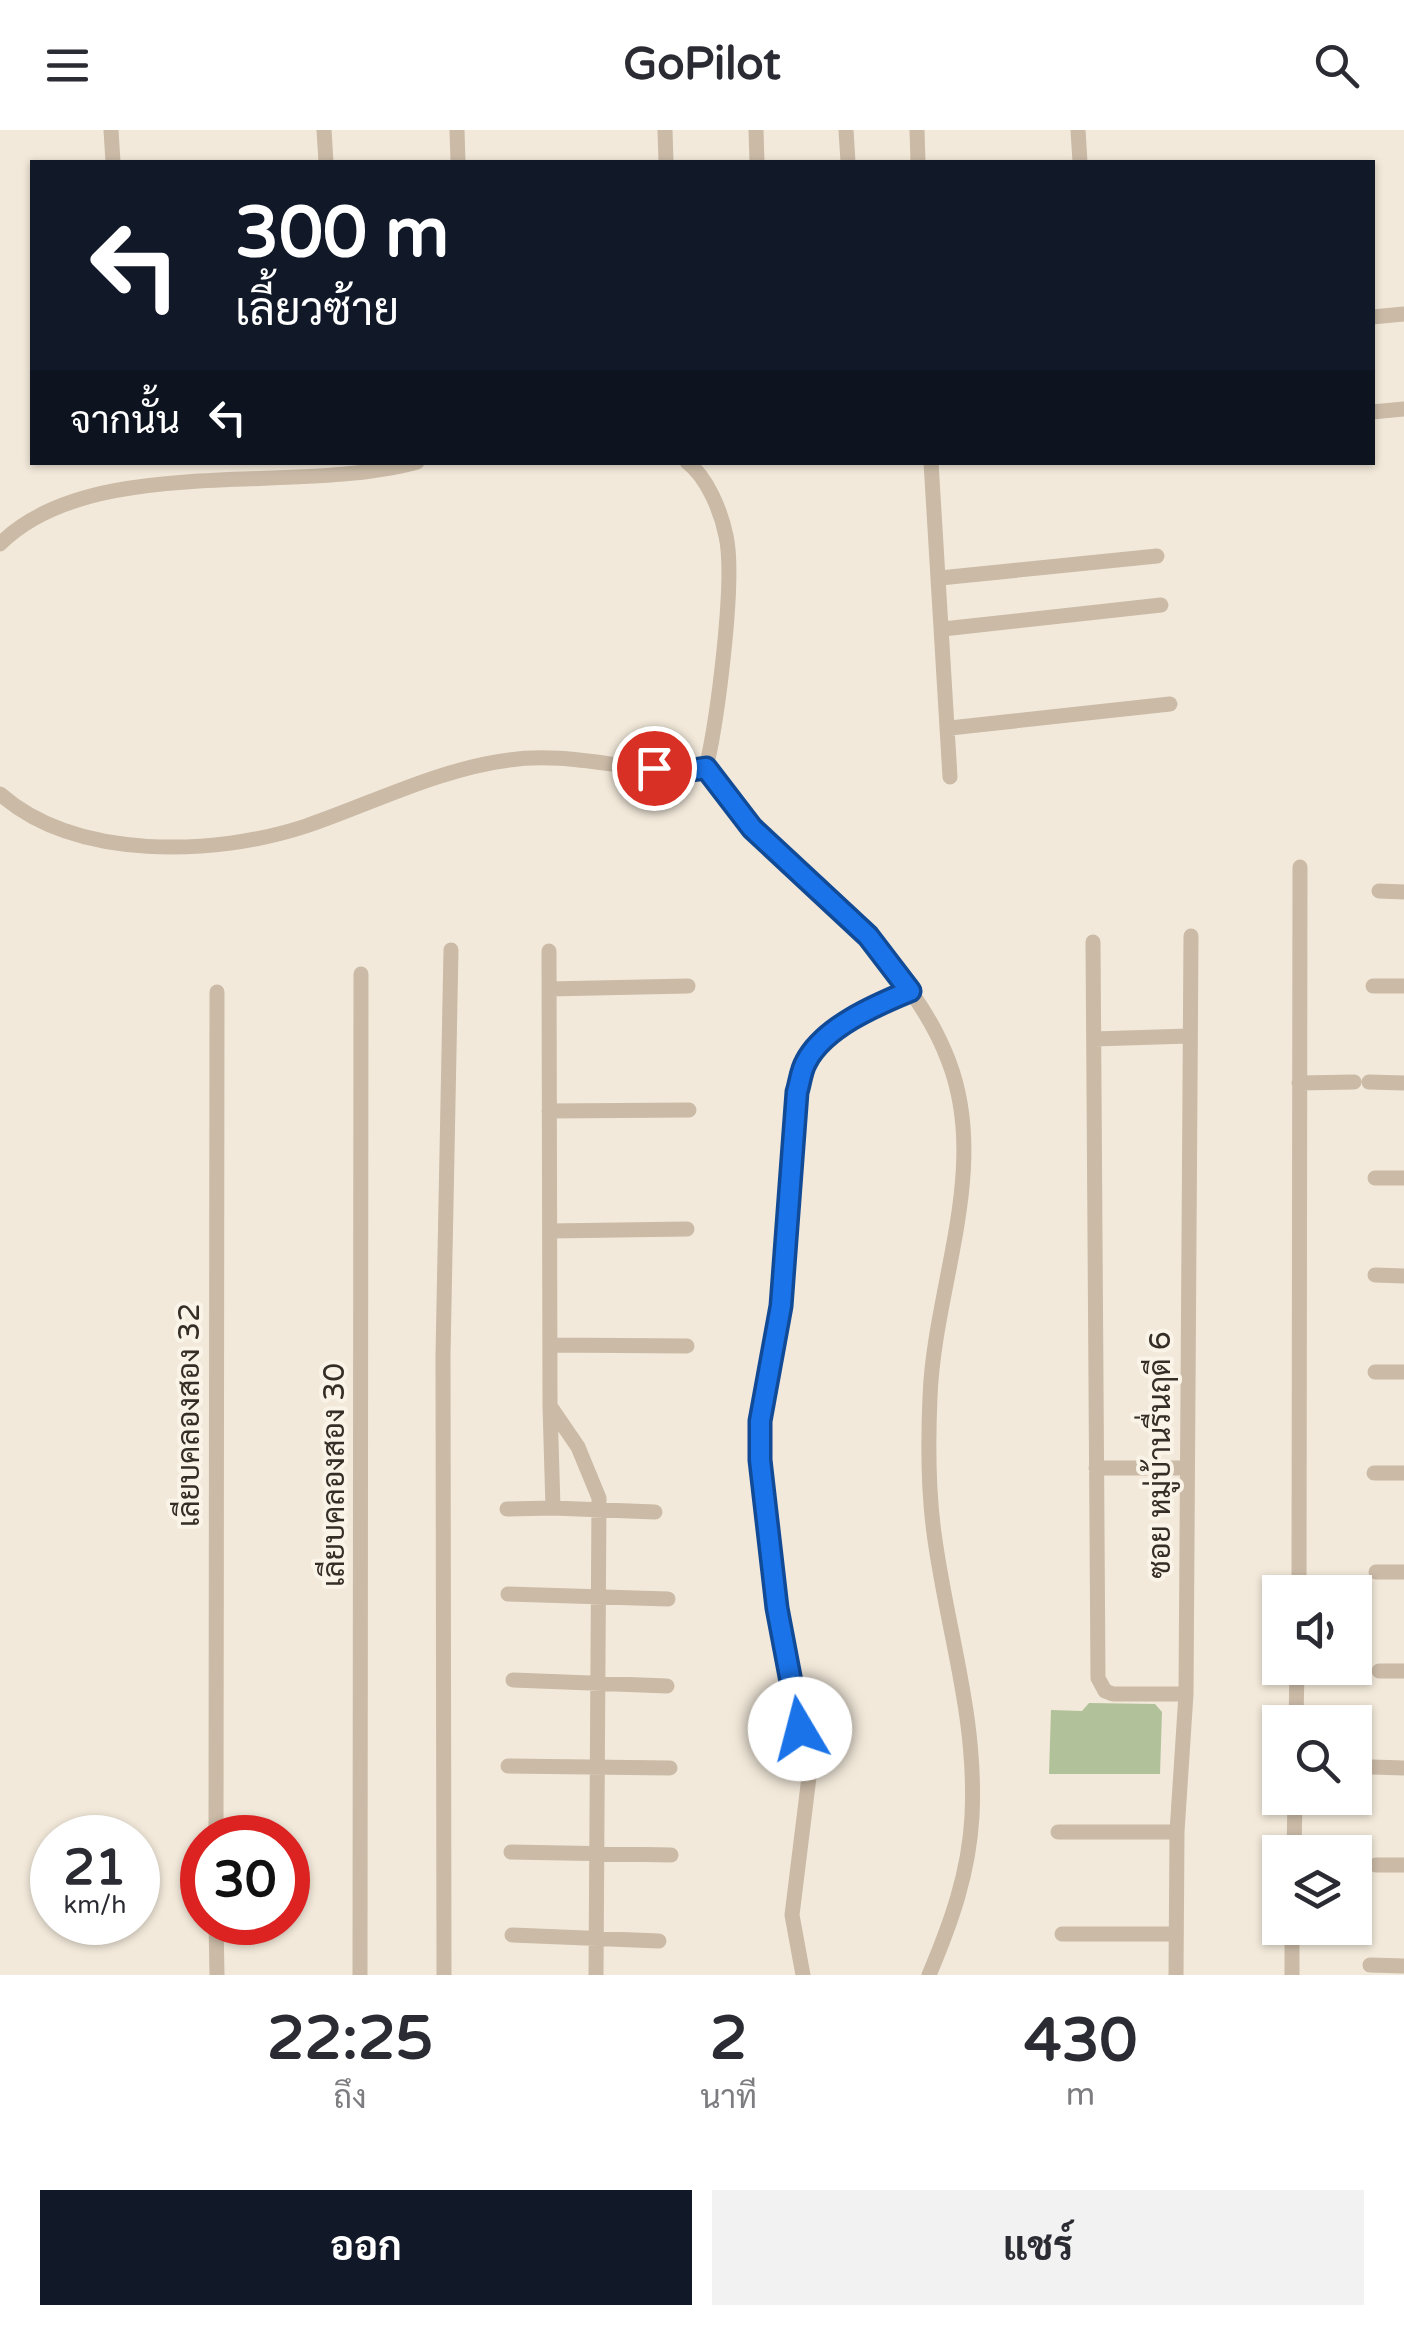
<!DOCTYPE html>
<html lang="th">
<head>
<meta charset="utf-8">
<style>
	body { margin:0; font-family:"Varela Round",Sarabun,sans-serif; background:#f2f2f3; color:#2b2b33; height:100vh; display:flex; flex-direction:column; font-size:38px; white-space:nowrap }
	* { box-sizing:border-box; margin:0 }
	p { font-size:32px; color:#7c7c81 }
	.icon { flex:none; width:55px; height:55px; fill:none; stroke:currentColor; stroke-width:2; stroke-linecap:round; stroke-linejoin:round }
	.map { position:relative; height:1845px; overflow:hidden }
	.panel { display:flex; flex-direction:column; background:#fff; flex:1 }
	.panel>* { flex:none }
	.top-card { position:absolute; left:30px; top:30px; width:1345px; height:305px; border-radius:0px; box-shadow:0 2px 8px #0004; background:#111827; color:#fff; overflow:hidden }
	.tools { position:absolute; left:1262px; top:1445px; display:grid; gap:20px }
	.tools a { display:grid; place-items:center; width:110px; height:110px; border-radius:0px; background:#fff; box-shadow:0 2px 8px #0004; font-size:50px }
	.speed { position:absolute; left:30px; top:1685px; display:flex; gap:20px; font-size:50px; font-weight:700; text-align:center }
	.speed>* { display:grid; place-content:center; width:130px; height:130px; border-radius:50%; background:#fff; box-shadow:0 2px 8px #0004; line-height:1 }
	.speed small { font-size:25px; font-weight:400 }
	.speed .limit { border:15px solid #d22; background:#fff; color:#111 }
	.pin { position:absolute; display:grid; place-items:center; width:85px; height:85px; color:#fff; margin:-42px; border:5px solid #fff; border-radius:50%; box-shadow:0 2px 10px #0007 }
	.me { position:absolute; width:110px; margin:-55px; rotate:352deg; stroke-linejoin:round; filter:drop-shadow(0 0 8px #0008) }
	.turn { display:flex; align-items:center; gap:35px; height:210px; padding:0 40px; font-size:45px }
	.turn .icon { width:130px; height:130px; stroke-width:2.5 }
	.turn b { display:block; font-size:70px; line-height:85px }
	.then { display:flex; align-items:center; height:95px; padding:0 40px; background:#0003; gap:20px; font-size:38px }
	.eta { display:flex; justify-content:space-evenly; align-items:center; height:170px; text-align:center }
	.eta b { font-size:60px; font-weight:700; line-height:70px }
	.button { display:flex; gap:20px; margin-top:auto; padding:20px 40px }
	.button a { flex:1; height:115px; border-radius:0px; background:#111827; color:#fff; font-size:40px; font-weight:700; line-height:115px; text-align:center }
	.button a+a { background:#f2f2f3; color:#2b2b33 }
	header { display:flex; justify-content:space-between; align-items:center; height:130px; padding:0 40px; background:#fff; font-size:45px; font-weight:700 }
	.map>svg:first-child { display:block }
	.green { fill:#b1c19a }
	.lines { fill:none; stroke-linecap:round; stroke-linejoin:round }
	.minor { stroke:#cabaa6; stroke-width:15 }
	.route-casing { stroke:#114b97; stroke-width:25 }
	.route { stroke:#1a73e8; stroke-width:18 }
	.labels { text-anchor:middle; stroke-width:8; stroke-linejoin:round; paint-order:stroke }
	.street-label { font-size:30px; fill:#362d27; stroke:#faf3e7 }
</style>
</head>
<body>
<header><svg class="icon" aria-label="menu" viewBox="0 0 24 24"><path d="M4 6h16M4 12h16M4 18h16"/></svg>GoPilot<svg class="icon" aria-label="search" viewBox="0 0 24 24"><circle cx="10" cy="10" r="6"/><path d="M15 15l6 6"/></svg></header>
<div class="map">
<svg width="1404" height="1845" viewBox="0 0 1404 1845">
	<rect width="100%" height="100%" fill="#f2e9da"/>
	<path class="green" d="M1089 1573 1155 1574 1162 1582 1160 1644H1049L1051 1580 1082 1581Z"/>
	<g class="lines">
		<path class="minor" d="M111 0 113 32
			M324 0 326 32
			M457 0 458 32
			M665 0 666 32
			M756 0 757 32
			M846 0 848 32
			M917 0 918 32
			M1078 0 1080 32
			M1372 187 1404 184
			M1372 282 1404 279
			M687 332C707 347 721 381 726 406 736 450 717 592 706 638 721 658 735 679 752 698 821 777 910 828 949 932 990 1040 934 1157 930 1267 928 1312 928 1359 934 1403 947 1501 977 1585 972 1686 969 1743 951 1793 929 1845
			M931 332 950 647
			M0 414C92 322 295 366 417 332
			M940 448 1157 426
			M943 499 1161 475
			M950 598 1170 574
			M0 664C76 731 215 726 306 696 373 673 439 639 509 630 576 620 641 647 706 638
			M1379 761 1404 762
			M1093 812 1098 1548 1105 1561 1113 1564H1186
			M549 821 550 1276 578 1317 599 1368 596 1845
			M1373 856H1404
			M549 859 688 856
			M1094 909 1189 906
			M1369 952 1404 953
			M1299 953 1354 952
			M549 981 689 980
			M1375 1048H1404
			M550 1101 687 1099
			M1375 1145 1404 1146
			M550 1215 687 1216
			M1375 1242H1404
			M550 1276 553 1378 655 1382
			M1096 1338H1187
			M1374 1343H1404
			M507 1379 553 1378
			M1376 1442H1404
			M1299 1462 1300 737
			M508 1464 668 1469
			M1379 1541H1404
			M513 1550 667 1556
			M1296 1592 1297 1538
			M508 1636 670 1638
			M1372 1637 1404 1638
			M1058 1702H1177
			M216 1708 217 862
			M511 1722 671 1725
			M1294 1722 1295 1668
			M1376 1735H1404
			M216 1792 217 1845
			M1062 1804H1176
			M512 1805 659 1811
			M1370 1835 1404 1836
			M360 1845 361 844
			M444 1845 443 1225 451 820
			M803 1845 792 1785 809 1647 777 1478 765 1381 760 1291 781 1176 794 992 806 931 851 891 910 861
			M1176 1845 1177 1702 1186 1564 1191 806
			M1292 1845V1798"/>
	</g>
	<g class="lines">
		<defs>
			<path id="route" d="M654 638 678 642 706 638 752 698 868 806 910 861C876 875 824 897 806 932 801 940 800 953 797 962L781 1176 760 1291V1330L777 1478 800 1599"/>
		</defs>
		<use href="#route" class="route-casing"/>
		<use href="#route" class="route"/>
	</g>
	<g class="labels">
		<g class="street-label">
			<text transform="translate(189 1285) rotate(-90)" y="10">เลียบคลองสอง 32</text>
			<text transform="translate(1160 1325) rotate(-90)" y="10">ซอย หมู่บ้านรื่นฤดี 6</text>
			<text transform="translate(334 1345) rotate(-90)" y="10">เลียบคลองสอง 30</text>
		</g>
	</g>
</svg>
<div class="tools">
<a><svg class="icon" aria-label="sound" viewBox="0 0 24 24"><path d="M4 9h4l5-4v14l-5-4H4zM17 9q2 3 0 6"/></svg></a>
<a><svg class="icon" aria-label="search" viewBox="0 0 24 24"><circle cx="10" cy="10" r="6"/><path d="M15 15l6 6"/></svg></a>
<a><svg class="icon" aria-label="layers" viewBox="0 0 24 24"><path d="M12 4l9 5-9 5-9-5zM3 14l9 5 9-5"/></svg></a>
</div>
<div class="speed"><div>21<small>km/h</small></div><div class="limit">30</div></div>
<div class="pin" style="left:654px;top:638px;background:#d93025"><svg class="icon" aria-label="arrive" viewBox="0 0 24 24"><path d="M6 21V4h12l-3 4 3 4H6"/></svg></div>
<svg class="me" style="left:800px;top:1599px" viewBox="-20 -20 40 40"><circle r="19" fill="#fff"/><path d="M0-13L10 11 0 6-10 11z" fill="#1a73e8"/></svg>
<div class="top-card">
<div class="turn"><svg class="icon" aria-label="left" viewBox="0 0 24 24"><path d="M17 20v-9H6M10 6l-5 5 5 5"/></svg><div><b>300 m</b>เลี้ยวซ้าย</div></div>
<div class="then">จากนั้น<svg class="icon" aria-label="left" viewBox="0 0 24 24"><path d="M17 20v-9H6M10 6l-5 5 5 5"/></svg></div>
</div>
</div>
<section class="panel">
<div class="eta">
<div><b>22:25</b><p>ถึง</p></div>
<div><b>2</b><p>นาที</p></div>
<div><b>430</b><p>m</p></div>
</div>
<div class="button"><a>ออก</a><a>แชร์</a></div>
</section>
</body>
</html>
